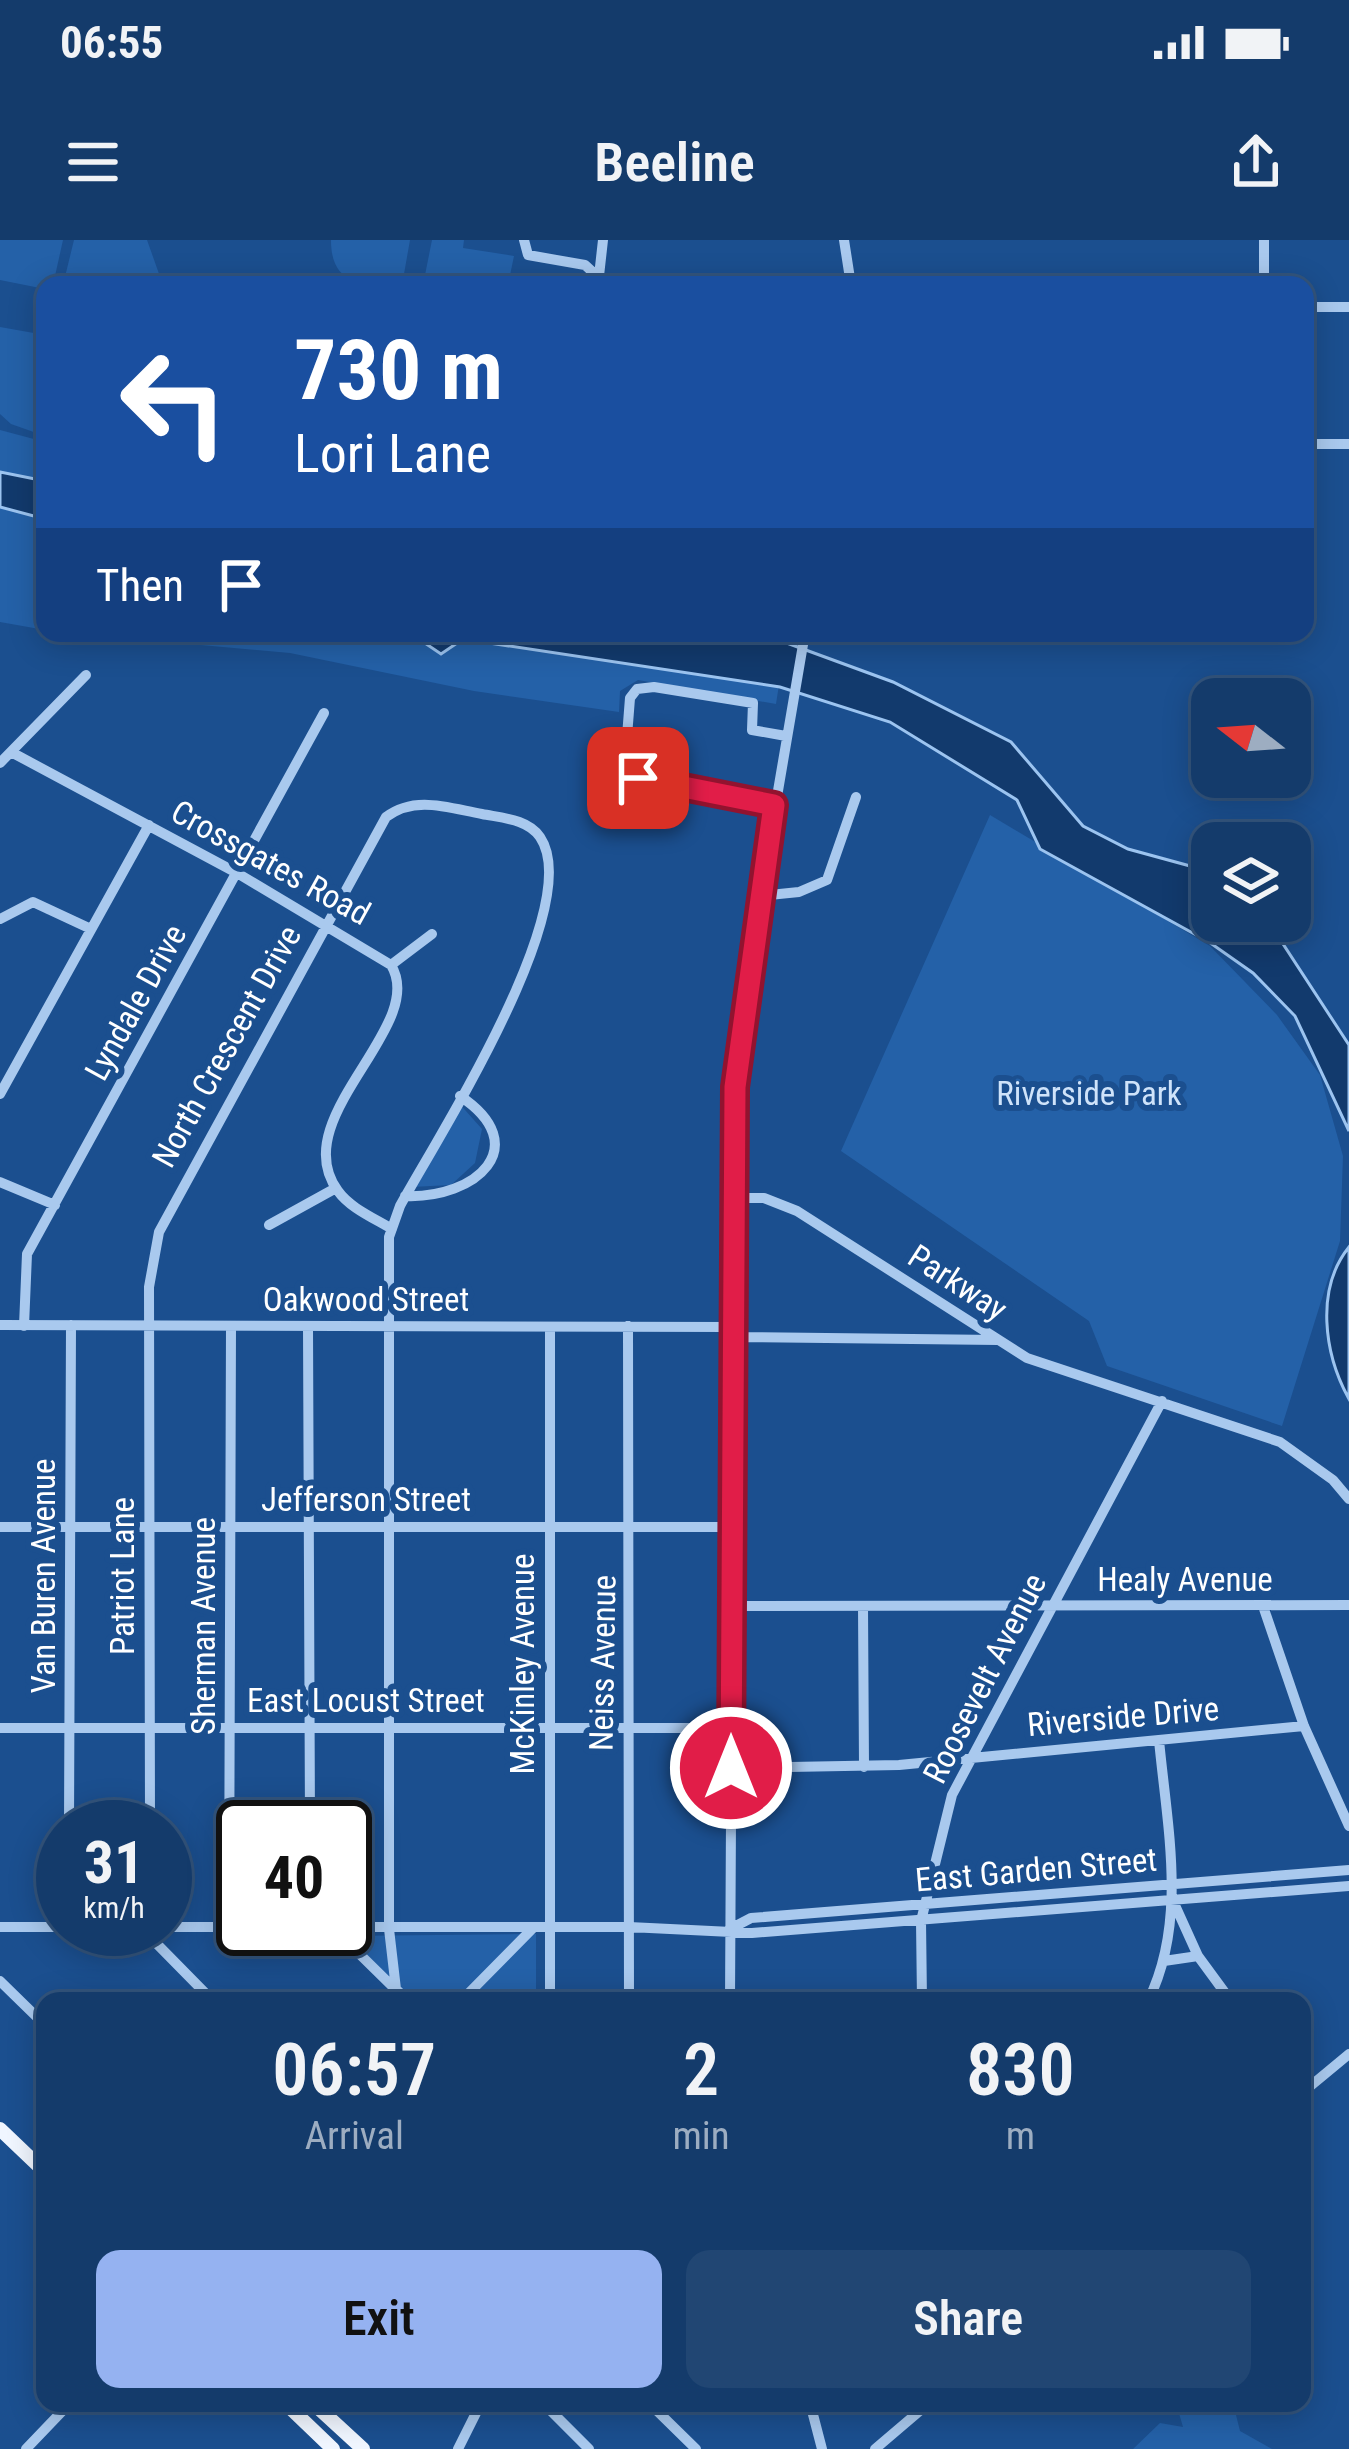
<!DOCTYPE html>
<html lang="en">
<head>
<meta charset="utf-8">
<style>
	body { margin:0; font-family:"Roboto Condensed",sans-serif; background:#214673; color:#f1f3f6; height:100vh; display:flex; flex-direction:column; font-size:45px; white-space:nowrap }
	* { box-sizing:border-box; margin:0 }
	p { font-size:39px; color:#9dadc1 }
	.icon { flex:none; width:66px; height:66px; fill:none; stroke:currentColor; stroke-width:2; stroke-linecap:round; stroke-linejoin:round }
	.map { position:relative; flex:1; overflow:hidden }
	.drawer { position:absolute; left:36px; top:1752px; width:1275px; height:420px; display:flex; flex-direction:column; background:#143b6b; border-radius:24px; box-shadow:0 6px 30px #0003,0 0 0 3px #33557e }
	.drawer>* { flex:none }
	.banner { position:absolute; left:36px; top:36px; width:1278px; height:366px; border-radius:24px; box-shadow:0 6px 30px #0003,0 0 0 3px #33557e; background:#1a4fa0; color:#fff; overflow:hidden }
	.needle { width:78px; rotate:287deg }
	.tools { position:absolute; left:1191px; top:438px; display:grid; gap:24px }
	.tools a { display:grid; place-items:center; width:120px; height:120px; border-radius:24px; background:#143b6b; box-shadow:0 6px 30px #0003,0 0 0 3px #33557e; font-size:60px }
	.speed { position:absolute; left:36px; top:1560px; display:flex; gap:24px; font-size:60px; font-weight:700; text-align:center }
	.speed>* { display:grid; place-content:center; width:156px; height:156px; border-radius:50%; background:#143b6b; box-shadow:0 6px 30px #0003,0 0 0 3px #33557e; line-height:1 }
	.speed small { font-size:30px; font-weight:400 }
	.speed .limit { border:6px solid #111; border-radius:18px; background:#fff; color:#111 }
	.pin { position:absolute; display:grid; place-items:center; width:102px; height:102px; color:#fff; margin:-51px; border-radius:24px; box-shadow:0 6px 18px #0006 }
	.me { position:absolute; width:132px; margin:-66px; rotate:0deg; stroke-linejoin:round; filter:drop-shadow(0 0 9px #0008) }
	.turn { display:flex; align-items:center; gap:42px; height:252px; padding:0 60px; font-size:54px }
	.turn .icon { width:156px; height:156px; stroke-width:2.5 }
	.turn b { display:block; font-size:84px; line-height:102px }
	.then { display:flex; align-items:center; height:114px; padding:0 60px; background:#0003; gap:24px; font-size:45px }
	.eta { display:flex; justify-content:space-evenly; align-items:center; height:204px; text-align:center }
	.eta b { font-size:72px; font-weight:600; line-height:84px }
	.cta { display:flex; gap:24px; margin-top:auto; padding:24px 60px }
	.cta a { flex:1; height:138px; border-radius:24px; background:#95b2f1; color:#111; font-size:48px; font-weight:600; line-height:138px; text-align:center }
	.cta a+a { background:#214673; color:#f1f3f6 }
	.status { display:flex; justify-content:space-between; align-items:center; height:84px; padding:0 60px; background:#143b6b; direction:ltr }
	.status svg { height:33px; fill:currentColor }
	header { display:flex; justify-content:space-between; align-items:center; height:156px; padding:0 60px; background:#143b6b; font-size:54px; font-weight:600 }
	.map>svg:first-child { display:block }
	.green { fill:#2461a8 }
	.water { fill:#123a6d; stroke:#9cc4f0; stroke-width:3 }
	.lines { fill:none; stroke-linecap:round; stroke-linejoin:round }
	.minor { stroke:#a9c9ee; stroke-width:10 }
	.major { stroke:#f0f6ff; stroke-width:14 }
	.route-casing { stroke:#92132f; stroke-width:30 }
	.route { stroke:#e11d48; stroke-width:21 }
	.labels { text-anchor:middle; stroke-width:12; stroke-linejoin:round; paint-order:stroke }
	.street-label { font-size:33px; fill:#fff; stroke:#1b4f8f }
	.park-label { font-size:33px; fill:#cfe3fa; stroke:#1b4f8f }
</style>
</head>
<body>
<div class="status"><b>06:55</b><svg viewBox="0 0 49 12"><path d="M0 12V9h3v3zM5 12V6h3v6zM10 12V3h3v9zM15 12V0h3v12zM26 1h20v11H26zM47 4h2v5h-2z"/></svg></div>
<header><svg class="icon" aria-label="menu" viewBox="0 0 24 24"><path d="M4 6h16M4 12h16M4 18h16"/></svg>Beeline<svg class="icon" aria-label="share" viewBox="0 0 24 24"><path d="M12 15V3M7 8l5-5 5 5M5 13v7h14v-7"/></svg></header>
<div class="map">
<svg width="1349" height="2209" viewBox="0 0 1349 2209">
	<rect width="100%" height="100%" fill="#1b4f8f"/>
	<path class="green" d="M0 0H63L53 45 45 49 0 40Z
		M74 0H147L163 45H63Z
		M331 0H410L404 34 390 45C356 45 331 41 331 0Z
		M432 0H464L463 8 514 16 508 45H423Z
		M0 87 45 95V196L11 184 0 174Z
		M0 190 45 202V390L0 382Z
		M68 393H787L776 464 638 440 620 451 619 472 474 451 290 413Z
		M990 575 1210 706 1277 775 1320 835 1343 916 1340 1001 1282 1186 1107 1126 1089 1081 841 911Z
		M457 861 482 889 475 923 451 945 411 947Z
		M536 1694V1761H410L341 1696Z
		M1176 2163H1233L1240 2191 1272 2209H1133L1160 2183 1183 2187Z"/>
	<path class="water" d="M0 232 45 241V279L0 267Z
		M410 393H744L784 402 893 442 1011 502 1083 586 1128 609 1212 632V681H1268L1349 805V891L1295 776 1253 733 1209 702 1040 609 1017 560 890 482 780 447 463 399 441 414Z
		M1349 1007V1159C1324 1114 1315 1049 1349 1007Z"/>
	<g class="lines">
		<path class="minor" d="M524 0 528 15 585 25 597 36
			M844 0 851 45
			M1264 0V45
			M598 45 603 0
			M1305 67H1349
			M1305 204H1349
			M11 512 237 633 391 725C429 787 284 878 338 951 350 968 374 978 392 989
			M0 523 86 435
			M774 565 657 544 632 533 625 522 630 458 637 449 654 447 753 463 752 490 786 496
			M760 656 799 652 827 640 856 557
			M0 679 33 662 91 689
			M391 725 432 694
			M0 854 149 585
			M0 942 55 965
			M405 956C476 959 535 906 460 856
			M732 958H764L797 971 1027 1118 1280 1202 1333 1240 1349 1259
			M269 985 336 948
			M0 1085 731 1087
			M24 1086 27 1014 324 473
			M308 1086 310 1587
			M628 1086 629 1761
			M731 1097 998 1100
			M0 1287H732
			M732 1366 1349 1365
			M863 1366 864 1527
			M1263 1366 1304 1486 1349 1586
			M0 1488H731
			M731 1528 899 1525 1304 1486
			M69 1587 71 1085
			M150 1587 149 1047 159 992 386 577C415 555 449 568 482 574 502 578 528 579 540 597 587 666 436 900 400 966L389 997V1689L396 1749 408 1761
			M1174 1663 1198 1716 1231 1761
			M0 1687H63
			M165 1687H243
			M229 1687 231 1086
			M345 1687H629L752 1693 1349 1646
			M150 1689 155 1702 213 1761
			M334 1689 393 1747
			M730 1689 751 1678 1349 1630
			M1164 1721 1198 1716
			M0 1741 45 1785
			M461 1761 534 1687
			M550 1761V1087
			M730 1761 735 847 760 656 805 393
			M922 1761 921 1681 952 1555 1162 1161
			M1148 1761C1188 1681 1167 1586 1159 1500
			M1302 1853 1349 1814
			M543 2163 589 2209
			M649 2163 696 2209
			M810 2163 822 2209
			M657 2170 687 2163
			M26 2209 70 2163
			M458 2209 481 2163
			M875 2209 929 2163"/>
		<path class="major" d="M0 1889 45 1932
			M285 2163 333 2209
			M313 2163 363 2209"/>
	</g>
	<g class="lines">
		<defs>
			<path id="route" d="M638 538 774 565 735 847 731 1528"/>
		</defs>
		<use href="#route" class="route-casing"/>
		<use href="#route" class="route"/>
	</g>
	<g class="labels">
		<g class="street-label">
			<text transform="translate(271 622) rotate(29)" y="12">Crossgates Road</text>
			<text transform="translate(135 762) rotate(-61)" y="12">Lyndale Drive</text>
			<text transform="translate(226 806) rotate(-61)" y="12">North Crescent Drive</text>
			<text transform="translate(958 1042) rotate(33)" y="12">Parkway</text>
			<text x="366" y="1071">Oakwood Street</text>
			<text x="366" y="1271">Jefferson Street</text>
			<text transform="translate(43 1336) rotate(-90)" y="12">Van Buren Avenue</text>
			<text transform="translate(122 1336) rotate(-90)" y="12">Patriot Lane</text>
			<text x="1185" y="1351">Healy Avenue</text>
			<text transform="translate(203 1386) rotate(-90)" y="12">Sherman Avenue</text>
			<text transform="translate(602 1423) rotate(-89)" y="12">Neiss Avenue</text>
			<text transform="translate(522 1424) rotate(-90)" y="12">McKinley Avenue</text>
			<text transform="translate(984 1438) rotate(-63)" y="12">Roosevelt Avenue</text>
			<text x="366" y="1472">East Locust Street</text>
			<text transform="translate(1123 1476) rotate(-5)" y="12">Riverside Drive</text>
			<text transform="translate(1036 1629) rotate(-5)" y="12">East Garden Street</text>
		</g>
		<g class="park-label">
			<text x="1089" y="865">Riverside Park</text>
		</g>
	</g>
</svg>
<div class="tools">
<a><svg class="needle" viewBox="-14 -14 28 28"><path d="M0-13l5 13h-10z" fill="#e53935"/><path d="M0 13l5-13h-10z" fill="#9dadc1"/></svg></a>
<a><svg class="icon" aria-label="layers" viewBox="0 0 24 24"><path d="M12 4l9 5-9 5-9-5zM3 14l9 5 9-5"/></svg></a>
</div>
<div class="speed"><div>31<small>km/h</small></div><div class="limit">40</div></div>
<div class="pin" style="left:638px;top:538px;background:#d93025"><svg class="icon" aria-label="arrive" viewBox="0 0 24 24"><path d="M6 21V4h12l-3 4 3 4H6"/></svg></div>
<svg class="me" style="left:731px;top:1528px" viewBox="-20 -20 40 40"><circle r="17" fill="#e11d48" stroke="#fff" stroke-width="3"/><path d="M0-11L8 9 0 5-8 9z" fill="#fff"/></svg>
<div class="banner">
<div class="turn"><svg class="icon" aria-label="left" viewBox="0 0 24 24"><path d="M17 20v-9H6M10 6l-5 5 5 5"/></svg><div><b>730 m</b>Lori Lane</div></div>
<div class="then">Then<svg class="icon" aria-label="arrive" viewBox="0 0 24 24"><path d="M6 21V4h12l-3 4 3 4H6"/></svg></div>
</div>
<section class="drawer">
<div class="eta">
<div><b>06:57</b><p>Arrival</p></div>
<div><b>2</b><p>min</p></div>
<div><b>830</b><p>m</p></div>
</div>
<div class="cta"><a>Exit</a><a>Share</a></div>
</section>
</div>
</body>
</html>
